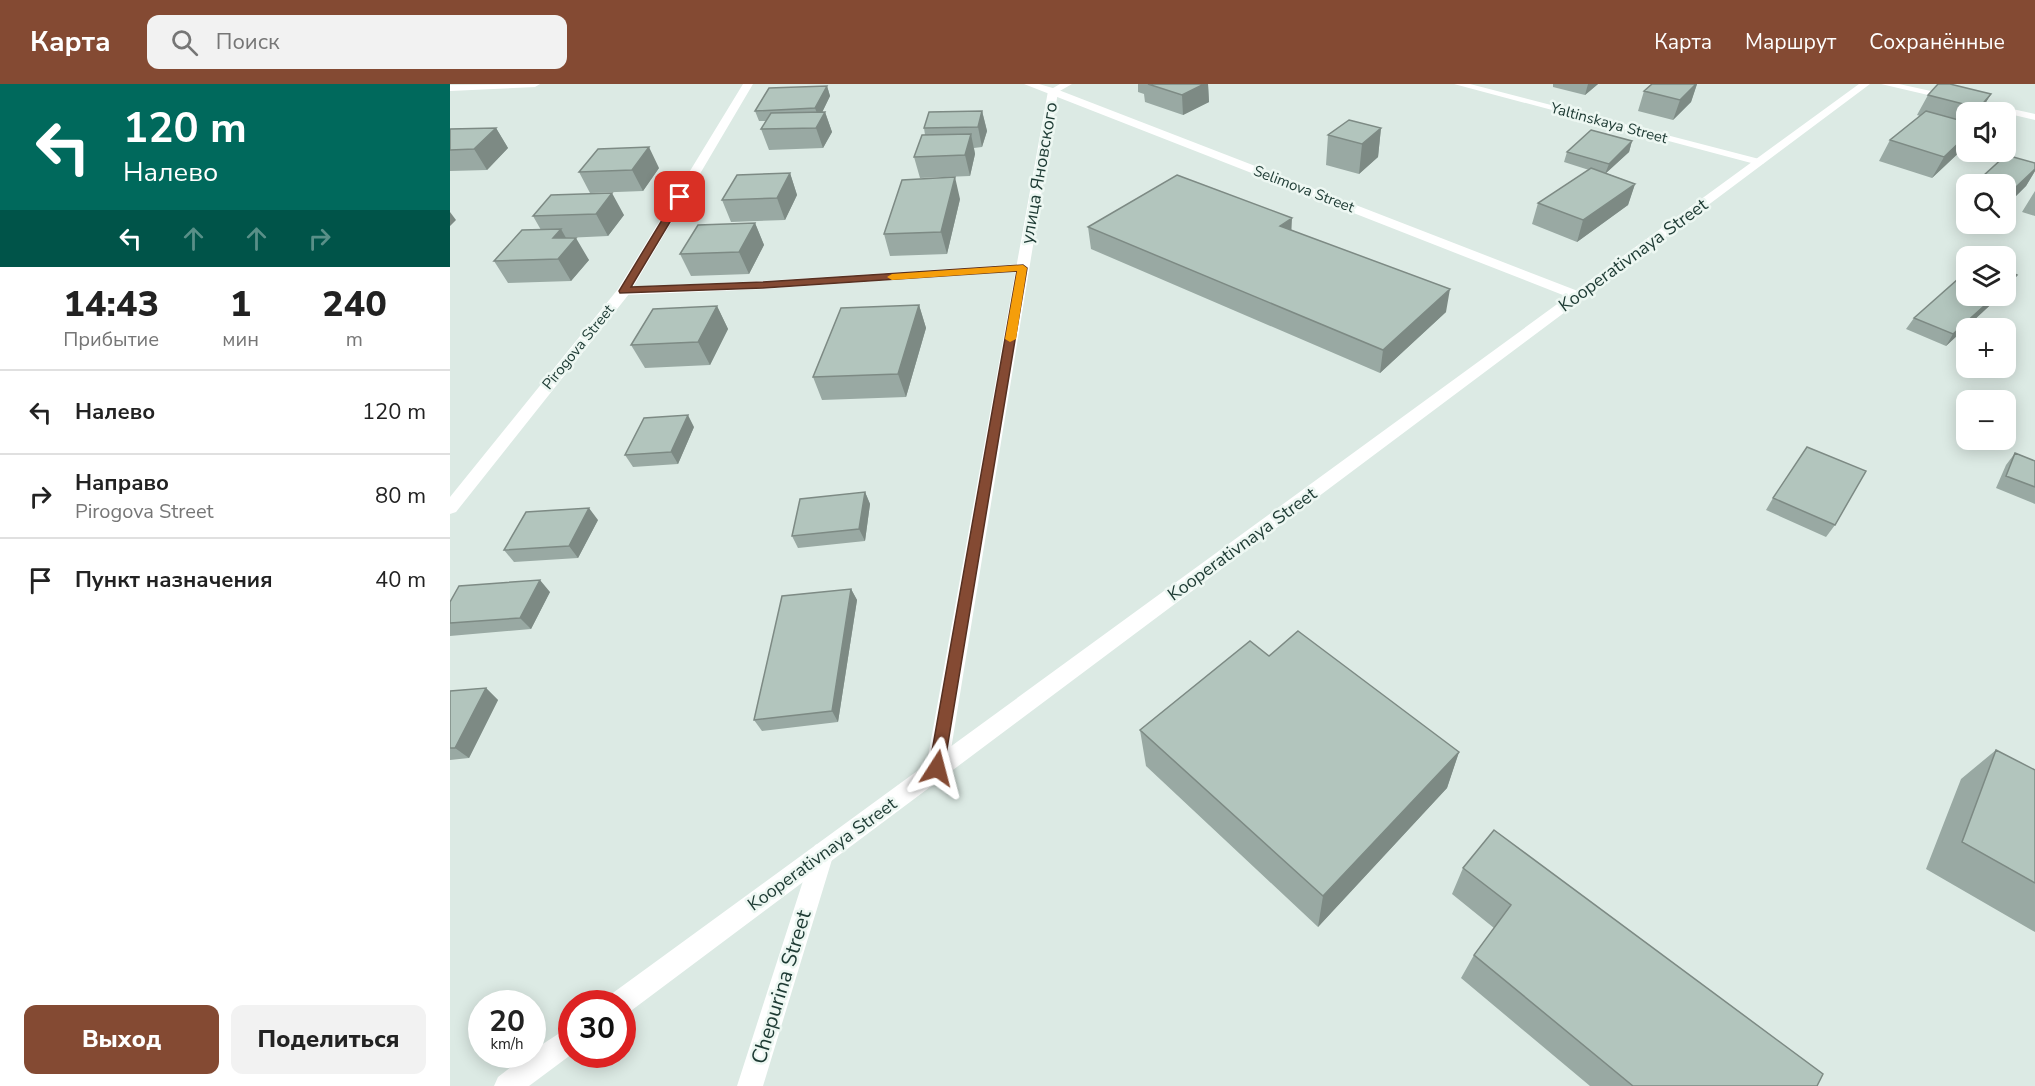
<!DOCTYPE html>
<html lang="ru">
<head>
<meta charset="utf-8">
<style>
	body { margin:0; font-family:"Nunito Sans",sans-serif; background:#f2f2f2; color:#222; height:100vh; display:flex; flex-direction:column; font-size:22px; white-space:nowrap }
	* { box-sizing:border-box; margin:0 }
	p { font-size:20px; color:#767676 }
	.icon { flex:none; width:33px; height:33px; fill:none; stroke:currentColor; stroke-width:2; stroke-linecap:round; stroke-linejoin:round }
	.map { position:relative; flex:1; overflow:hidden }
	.sheet { display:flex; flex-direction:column; background:#fff; width:450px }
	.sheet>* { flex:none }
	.guide { background:#00695c; color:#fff; overflow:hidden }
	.tools { position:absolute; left:1506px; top:18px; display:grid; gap:12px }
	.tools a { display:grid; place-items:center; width:60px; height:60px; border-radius:12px; background:#fff; box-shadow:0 3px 15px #0003; font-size:30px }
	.speed { position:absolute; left:18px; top:906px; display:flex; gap:12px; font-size:30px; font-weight:700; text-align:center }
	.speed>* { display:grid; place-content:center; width:78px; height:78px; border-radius:50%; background:#fff; box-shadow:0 3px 15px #0003; line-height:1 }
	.speed small { font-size:15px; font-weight:400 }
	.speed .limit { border:9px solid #d22; background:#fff; color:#111 }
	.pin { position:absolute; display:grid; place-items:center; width:51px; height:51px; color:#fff; margin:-26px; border-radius:12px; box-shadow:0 3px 9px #0006 }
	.me { position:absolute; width:66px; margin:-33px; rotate:9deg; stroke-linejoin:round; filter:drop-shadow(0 0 4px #0008) }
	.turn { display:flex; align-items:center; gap:21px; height:126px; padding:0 24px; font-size:27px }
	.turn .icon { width:78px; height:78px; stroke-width:2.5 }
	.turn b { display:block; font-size:42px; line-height:51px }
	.lanes { display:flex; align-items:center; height:57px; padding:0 24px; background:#0003; justify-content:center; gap:30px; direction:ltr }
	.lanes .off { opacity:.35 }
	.eta { display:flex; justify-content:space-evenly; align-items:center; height:102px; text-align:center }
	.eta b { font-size:36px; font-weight:800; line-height:42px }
	.button { display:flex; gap:12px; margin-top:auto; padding:12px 24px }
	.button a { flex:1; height:69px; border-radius:12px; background:#844a33; color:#fff; font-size:24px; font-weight:800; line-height:69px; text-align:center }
	.button a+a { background:#f2f2f2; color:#222 }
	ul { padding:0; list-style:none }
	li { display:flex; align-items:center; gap:18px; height:84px; padding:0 24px; border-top:2px solid #e0e0e0 }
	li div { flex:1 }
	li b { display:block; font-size:22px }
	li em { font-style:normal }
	header { display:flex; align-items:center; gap:36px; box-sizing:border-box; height:84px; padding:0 30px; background:#844a33; color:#fff }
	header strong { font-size:28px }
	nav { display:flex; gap:33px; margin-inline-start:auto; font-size:21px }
	.search { width:420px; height:54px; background:#f2f2f2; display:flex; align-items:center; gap:15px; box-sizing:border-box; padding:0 21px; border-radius:12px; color:#767676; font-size:22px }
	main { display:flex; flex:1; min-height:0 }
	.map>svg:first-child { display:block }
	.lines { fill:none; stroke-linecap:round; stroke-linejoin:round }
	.service { fill:#fff; fill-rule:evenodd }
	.minor { fill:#fff; fill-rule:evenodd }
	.tertiary { fill:#fff; fill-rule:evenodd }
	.wall { fill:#99a9a3 }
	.shaded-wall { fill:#7d8a84 }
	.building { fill:#b2c5bd; stroke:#7d8a84; stroke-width:1.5 }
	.route { fill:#844a33; stroke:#563021; stroke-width:1.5 }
	.slow { fill:#f59e0b }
	.labels { text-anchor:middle; stroke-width:5; stroke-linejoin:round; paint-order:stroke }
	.far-street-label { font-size:15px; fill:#1d3a33; stroke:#edf7f2 }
	.street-label { font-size:18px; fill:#1d3a33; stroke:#edf7f2 }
	.near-street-label { font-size:21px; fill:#1d3a33; stroke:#edf7f2 }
</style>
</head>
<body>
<header>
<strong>Карта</strong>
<div class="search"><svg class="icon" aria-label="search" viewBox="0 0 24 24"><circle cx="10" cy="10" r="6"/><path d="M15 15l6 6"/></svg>Поиск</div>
<nav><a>Карта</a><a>Маршрут</a><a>Сохранённые</a></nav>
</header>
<main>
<section class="sheet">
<div class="guide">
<div class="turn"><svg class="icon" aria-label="left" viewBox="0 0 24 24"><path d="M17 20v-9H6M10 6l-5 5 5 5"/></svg><div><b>120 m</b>Налево</div></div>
<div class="lanes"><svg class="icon" aria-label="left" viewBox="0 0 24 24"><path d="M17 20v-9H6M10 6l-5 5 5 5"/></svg><svg class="icon off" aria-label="ahead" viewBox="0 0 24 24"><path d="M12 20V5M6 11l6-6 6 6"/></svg><svg class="icon off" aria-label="ahead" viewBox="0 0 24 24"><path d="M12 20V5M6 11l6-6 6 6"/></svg><svg class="icon off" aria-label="right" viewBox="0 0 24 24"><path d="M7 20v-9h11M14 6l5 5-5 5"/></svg></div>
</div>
<div class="eta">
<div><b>14:43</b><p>Прибытие</p></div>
<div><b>1</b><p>мин</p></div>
<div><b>240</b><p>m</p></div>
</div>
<ul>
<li><svg class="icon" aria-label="left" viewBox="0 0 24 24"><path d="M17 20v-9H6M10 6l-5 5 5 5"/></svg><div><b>Налево</b></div><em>120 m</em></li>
<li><svg class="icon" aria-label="right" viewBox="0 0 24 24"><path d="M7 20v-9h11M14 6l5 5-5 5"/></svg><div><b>Направо</b><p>Pirogova Street</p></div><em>80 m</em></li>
<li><svg class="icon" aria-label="arrive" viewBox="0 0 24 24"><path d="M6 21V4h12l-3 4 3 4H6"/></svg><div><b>Пункт назначения</b></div><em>40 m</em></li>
</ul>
<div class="button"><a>Выход</a><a>Поделиться</a></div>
</section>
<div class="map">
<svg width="1585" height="1002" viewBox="0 0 1585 1002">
	<rect width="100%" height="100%" fill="#dceae4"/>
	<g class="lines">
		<path class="service" d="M574 0H589L606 5 1133 209 1135 212 1128 216 1123 215Z
			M573 180 579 184 577 187 313 205 174 211 167 207 174 203 313 197Z"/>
		<path class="minor" d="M90 0 85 3 0 7V1Z
			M293 0H303L179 210 6 428 0 430V413L168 205Z
			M610 0H622L608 8 498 684 494 691 487 693 480 691 476 684 598 7Z
			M1004 0H1020L1313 76 1314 78 1313 80H1305Z
			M1431 0H1449L1585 30V36Z
			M373 758 381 761 384 769 313 1002H287L362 769 365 761Z"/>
		<path class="tertiary" d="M1409 0H1420L178 929 172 931V920H157L160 911Z
			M122 941V970L79 1002H44L48 993 78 970H82V967Z"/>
	</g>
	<path class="wall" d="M688 0H758L759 18 733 31 695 18 694 10 688 8Z
		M1103 0H1148L1135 11 1103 3Z
		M1202 0H1247L1241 18 1223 36 1188 27 1194 7Z
		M377 2 380 12 372 28H375L382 48 373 64 319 66 311 45 317 37H309L305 27Z
		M1541 10 1530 28H1516V62L1482 94 1429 77 1440 56 1470 32 1467 31 1478 11Z
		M532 27 537 47 532 63 524 64 525 70 520 92 470 94 464 73 475 51 474 44Z
		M46 44 58 64 37 86 0 87V45Z
		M931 44 928 73 909 90 876 81 878 51Z
		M1182 57 1179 68 1156 89 1185 100 1178 121 1127 158 1082 140 1088 119 1139 86 1114 78 1117 68Z
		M1585 79V87L1576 102 1556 122V100H1527L1532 93Z
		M209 84 193 107 140 109 129 88Z
		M340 89 347 111 335 136 281 138 272 116Z
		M1585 107V132L1572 128Z
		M101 111 174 131 158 152 115 154 139 176 121 197 58 199 44 177 91 146 83 132Z
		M510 115 497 170 440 172 434 150Z
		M305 139 314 161 299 190 241 192 230 170Z
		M638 143 842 146 996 228 930 289 641 165Z
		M1516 212H1550L1496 262 1456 245 1464 234Z
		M469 221 476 244 456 313 372 316 363 293Z
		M267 222 278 245 260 281 195 284 181 261Z
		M244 343 228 380 183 383 175 371Z
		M1565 369 1585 377V420L1546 404 1556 381Z
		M415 408 420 420 415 457 348 464 342 452Z
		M1323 414 1385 441 1376 453 1316 426Z
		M148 436 128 474 64 478 54 466Z
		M401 505 407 516 388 638 312 647 304 636Z
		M100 508 81 545 0 552V518Z
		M819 572 1009 668 997 704 868 843 696 682 690 646Z
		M36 604 48 616 19 674 0 676V607Z
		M1546 666 1585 686V848L1476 785 1511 695Z
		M1013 784 1367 1002H1140L1011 894 1024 871 1044 844 1002 810Z"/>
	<path class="shaded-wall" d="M754 0H758L759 18 733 31 732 11Z
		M1138 0H1148L1135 11Z
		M1246 0H1247L1241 18 1223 36 1230 16Z
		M377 2 380 12 369 35 365 24Z
		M1541 10 1530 28H1526L1529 24Z
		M532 27 537 47 532 63 528 43Z
		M375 28 382 48 373 64 366 44Z
		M46 44 58 64 37 86 24 65Z
		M931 44 928 73 909 90 912 60Z
		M521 50 525 70 520 92 515 71Z
		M1516 52V62L1482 94 1494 73Z
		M1182 57 1179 68 1155 90 1159 80Z
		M199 63 209 84 193 107 182 86Z
		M1585 85V87L1576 102 1556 122V120L1566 103Z
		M340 89 347 111 335 136 327 114Z
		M505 93 510 115 497 170 491 148Z
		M1185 100 1178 121 1127 158 1133 136Z
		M162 109 174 131 158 152 146 130Z
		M0 128 6 136 0 142Z
		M842 134 841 155 830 142Z
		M305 139 314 161 299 190 289 168Z
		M111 145 120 161 126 154 139 176 121 197 108 175 103 154Z
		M1567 191 1559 202 1556 206V202Z
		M1000 205 996 228 930 289 933 266Z
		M1545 212H1550L1496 262 1503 250Z
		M469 221 476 244 456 313 448 290Z
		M267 222 278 245 260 281 248 258Z
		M238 331 244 343 228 380 221 368Z
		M415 408 420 420 415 457 409 445Z
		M139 424 148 436 128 474 119 462Z
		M90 496 100 508 81 545 70 534Z
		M401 505 407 516 388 638 382 627Z
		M36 604 48 616 19 674 5 664Z
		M1009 668 997 704 868 843 873 812Z"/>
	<path class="building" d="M698 0H754L732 11Z
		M1202 0H1246L1230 16 1194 7Z
		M1488 0H1500L1541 10 1529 24 1478 11Z
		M377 2 365 24 305 27 319 4Z
		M532 27 528 43 474 44 479 28Z
		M1476 27 1516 38V52L1494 73 1440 56Z
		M375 28 366 44 311 45 321 29Z
		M899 36 931 44 912 60 878 51Z
		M46 44 24 65 0 66V45Z
		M1141 46 1182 57 1159 80 1117 68Z
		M521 50 515 71 464 73 472 51Z
		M199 63 182 86 129 88 148 65Z
		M1556 71 1585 79V85L1566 103 1532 93Z
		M1141 84 1185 100 1133 136 1088 119Z
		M340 89 327 114 272 116 287 91Z
		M727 91 842 134 830 142 1000 205 933 266 638 143Z
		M505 93 491 148 434 150 452 96Z
		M162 109 146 130 83 132 101 111Z
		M305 139 289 168 230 170 248 141Z
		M111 145 103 154H126L108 175 44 177 72 146Z
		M1556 186 1567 191 1556 202Z
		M1516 188V212H1545L1503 250 1464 234Z
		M469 221 448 290 363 293 391 224Z
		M267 222 248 258 181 261 203 225Z
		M238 331 221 368 175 371 194 334Z
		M1357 363 1416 387 1385 441 1323 414Z
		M1565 369 1585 377V403L1556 392Z
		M415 408 409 445 342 452 350 415Z
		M139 424 119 462 54 466 76 428Z
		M90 496 70 534 0 539V518L9 502Z
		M401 505 382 627 304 636 332 512Z
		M848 547 1009 668 873 812 690 646 800 557 819 572Z
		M36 604 5 664H0V607Z
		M1546 666 1585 686V799L1512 758Z
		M1044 746 1373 990 1367 1002H1183L1024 871 1061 821 1013 784Z"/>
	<path class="route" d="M230 110 235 113 181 203 313 198 573 181 577 184 493 689 487 692 482 689 479 684 567 187 313 204 170 209 169 207 226 113Z"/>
	<path class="slow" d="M573 181 577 184 566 255 560 258 555 255 567 187 442 196 437 193 442 190Z"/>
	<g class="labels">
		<g class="far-street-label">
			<text transform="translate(1159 39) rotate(15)" y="5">Yaltinskaya Street</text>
			<text transform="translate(854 105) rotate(21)" y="5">Selimova Street</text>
			<text transform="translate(128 263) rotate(-51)" y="5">Pirogova Street</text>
		</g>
		<g class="street-label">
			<text transform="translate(589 89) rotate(-80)" y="6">улица Яновского</text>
			<text transform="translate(1183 171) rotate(-36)" y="6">Kooperativnaya Street</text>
			<text transform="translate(792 460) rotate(-36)" y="6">Kooperativnaya Street</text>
			<text transform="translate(372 770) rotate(-36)" y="6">Kooperativnaya Street</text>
		</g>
		<g class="near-street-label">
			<text transform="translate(331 903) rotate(-73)" y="7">Chepurina Street</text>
		</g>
	</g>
</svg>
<div class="tools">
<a><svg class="icon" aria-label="sound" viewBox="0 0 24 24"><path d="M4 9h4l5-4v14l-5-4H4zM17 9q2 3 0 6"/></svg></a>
<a><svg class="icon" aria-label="search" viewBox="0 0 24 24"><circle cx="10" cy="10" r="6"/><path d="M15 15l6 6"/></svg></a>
<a><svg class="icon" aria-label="layers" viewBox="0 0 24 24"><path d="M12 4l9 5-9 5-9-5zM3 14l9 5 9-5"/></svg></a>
<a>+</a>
<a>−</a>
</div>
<div class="speed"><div>20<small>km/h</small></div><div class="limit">30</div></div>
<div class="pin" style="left:230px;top:113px;background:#d93025"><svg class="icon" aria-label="arrive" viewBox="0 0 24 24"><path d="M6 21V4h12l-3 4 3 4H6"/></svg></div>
<svg class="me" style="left:487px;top:684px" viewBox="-20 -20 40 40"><path d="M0-17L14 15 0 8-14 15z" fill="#844a33" stroke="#fff" stroke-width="4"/></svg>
</div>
</main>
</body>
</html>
